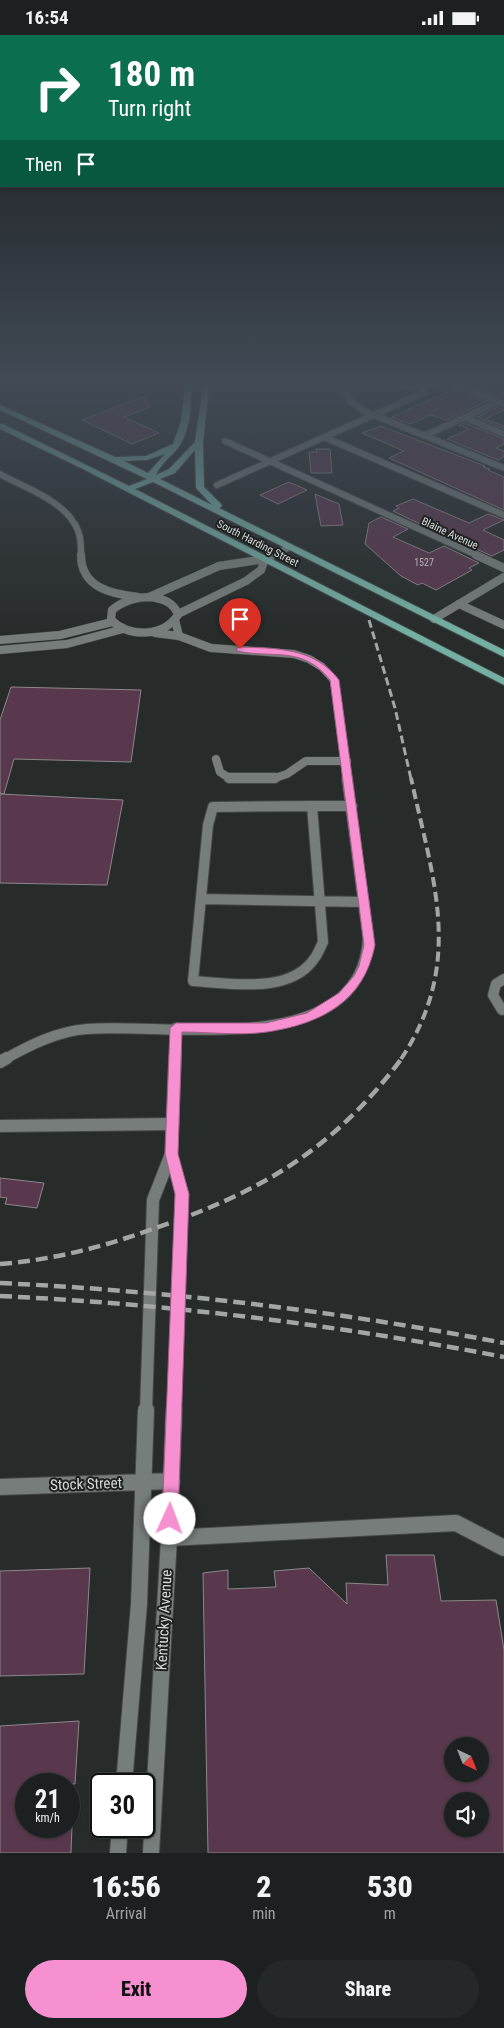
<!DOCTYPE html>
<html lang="en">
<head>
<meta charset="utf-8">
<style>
	body { margin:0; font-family:"Roboto Condensed",sans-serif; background:#252829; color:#f1f3f6; height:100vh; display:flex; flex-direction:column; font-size:19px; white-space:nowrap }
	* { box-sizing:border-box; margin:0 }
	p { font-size:16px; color:#a0a3a5 }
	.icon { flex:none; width:28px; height:28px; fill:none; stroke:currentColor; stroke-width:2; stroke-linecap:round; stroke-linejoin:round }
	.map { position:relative; height:1818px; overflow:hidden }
	.details { display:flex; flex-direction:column; background:#1d2020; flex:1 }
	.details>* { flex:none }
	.banner { position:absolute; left:0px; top:0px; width:505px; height:152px; box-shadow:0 1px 4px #0004,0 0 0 1px #3b3e3e; background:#0b6e4f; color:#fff; overflow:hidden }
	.needle { width:32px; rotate:137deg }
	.controls { position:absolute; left:444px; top:1702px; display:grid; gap:10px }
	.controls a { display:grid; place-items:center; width:45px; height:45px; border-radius:50%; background:#1d2020; box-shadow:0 1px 4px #0004,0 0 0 1px #3b3e3e; font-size:25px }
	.speed { position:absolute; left:15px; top:1738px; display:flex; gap:10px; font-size:25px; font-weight:700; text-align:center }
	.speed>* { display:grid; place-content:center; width:65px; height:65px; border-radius:50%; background:#1d2020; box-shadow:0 1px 4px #0004,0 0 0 1px #3b3e3e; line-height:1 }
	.speed small { font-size:12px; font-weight:400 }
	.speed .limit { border:2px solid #111; border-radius:8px; background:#fff; color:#111 }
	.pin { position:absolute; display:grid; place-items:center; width:42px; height:42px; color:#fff; margin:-51px -21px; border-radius:50% 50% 50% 0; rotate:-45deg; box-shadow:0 0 5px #0007 }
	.pin .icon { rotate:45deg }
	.me { position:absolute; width:55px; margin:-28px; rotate:2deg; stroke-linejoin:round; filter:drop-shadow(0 0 4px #0008) }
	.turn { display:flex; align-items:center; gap:18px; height:105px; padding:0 25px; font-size:22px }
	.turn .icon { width:65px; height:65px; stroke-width:2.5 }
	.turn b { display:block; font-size:35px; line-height:42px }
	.then { display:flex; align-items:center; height:48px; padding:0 25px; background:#0003; gap:10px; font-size:19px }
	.eta { display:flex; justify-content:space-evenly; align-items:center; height:85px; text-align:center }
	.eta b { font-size:30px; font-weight:800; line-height:35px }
	.cta { display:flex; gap:10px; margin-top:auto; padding:10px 25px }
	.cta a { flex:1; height:58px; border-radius:30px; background:#f690d0; color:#111; font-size:20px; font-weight:800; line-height:58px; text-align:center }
	.cta a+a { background:#252829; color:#f1f3f6 }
	.status { display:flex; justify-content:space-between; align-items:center; height:35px; padding:0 25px; background:#1d2020; direction:ltr }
	.status svg { height:14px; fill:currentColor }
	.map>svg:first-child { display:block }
	.building { fill:#59374c; stroke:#8c888a; fill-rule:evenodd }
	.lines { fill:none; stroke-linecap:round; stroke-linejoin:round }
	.service-far4-casing { stroke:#434746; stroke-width:8 }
	.service-far3-casing { stroke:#434746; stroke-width:9 }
	.service-far2-casing { stroke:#434746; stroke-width:12 }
	.service-far1-casing { stroke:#434746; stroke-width:14 }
	.service-casing { stroke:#434746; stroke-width:18 }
	.minor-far4-casing { stroke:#434746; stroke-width:8 }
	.minor-far3-casing { stroke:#434746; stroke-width:9 }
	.minor-far2-casing { stroke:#434746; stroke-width:12 }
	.minor-far1-casing { stroke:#434746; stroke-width:14 }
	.minor-casing { stroke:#434746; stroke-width:18 }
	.tertiary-casing { stroke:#434746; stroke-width:8 }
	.primary-casing { stroke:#434746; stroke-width:2 }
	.service-far4 { stroke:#777d7b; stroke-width:6 }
	.service-far3 { stroke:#777d7b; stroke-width:8 }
	.service-far2 { stroke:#777d7b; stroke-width:10 }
	.service-far1 { stroke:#777d7b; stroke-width:12 }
	.service { stroke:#777d7b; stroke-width:16 }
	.minor-far4 { stroke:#777d7b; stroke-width:6 }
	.minor-far3 { stroke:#777d7b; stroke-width:8 }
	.minor-far2 { stroke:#777d7b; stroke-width:10 }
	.minor-far1 { stroke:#777d7b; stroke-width:12 }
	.minor { stroke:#777d7b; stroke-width:16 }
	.tertiary { stroke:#777d7b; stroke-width:6 }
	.primary { fill:#74afa3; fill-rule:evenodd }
	.rail-far2 { stroke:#a2a6a5; stroke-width:3; stroke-dasharray:8 4; stroke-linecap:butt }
	.rail-far1 { stroke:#a2a6a5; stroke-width:4; stroke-dasharray:10 5; stroke-linecap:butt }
	.rail { stroke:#a2a6a5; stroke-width:4.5; stroke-dasharray:12 6; stroke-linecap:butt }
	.route { fill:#f690d0; stroke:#a05e87 }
	.labels { text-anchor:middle; stroke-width:4; stroke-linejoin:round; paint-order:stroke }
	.number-label { font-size:10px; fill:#b7b0b5 }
	.far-street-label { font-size:11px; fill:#d6d9d8; stroke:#1d2221 }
	.near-street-label { font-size:15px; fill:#d6d9d8; stroke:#1d2221 }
</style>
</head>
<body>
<div class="status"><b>16:54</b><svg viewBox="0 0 49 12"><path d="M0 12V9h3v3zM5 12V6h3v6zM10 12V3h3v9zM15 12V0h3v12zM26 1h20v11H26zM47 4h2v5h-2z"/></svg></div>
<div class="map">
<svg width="504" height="1818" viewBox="0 0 504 1818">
	<rect width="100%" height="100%" fill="#272b2a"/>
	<path class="building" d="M479 344H504V364L466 350Z
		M452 355 485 367 446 385 431 380 410 389 392 382Z
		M145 361 150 372 124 382 159 398 132 409 82 385Z
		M498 372 504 375 486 384 504 391V394L477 382Z
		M465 388 504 404V409L496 413 504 416V422L498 425 447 404 469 394 459 390Z
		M381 391 485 431 483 432 490 434 488 435 504 442V475L389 423 404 416 362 398Z
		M316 414H330L332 438H311L309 417H317Z
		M289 447 307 455 278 469 260 460Z
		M315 459 339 469 343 490 321 491Z
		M413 464 469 488 488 479 504 485 483 495 504 505V515L492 521 456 505 460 503 424 486 420 489 393 476 399 473 396 471Z
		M381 482 408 494 393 502 429 518 444 511 479 528 469 533 472 535 436 555 422 548 418 550 401 541 365 509 369 488Z
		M11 652 141 655 131 727 14 724 4 759 0 758V685Z
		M0 759 123 765 107 850 0 848Z
		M0 1143 44 1148 37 1173 5 1169 7 1163 0 1162Z
		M386 1520H434L441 1566 496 1565 504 1615V1818H208L203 1538 228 1535V1554L276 1552 274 1536 309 1533 347 1569 346 1548 388 1550ZM452 1711H480V1739H452ZM452 1766H480V1794H452Z
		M90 1533 84 1639 0 1641V1536Z
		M79 1686 75 1749H26V1791H72L71 1818H0V1691Z"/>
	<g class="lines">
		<defs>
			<path id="service-far4" d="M464 382 504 399
				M424 401 498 367
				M324 402 504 480"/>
			<path id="service-far3" d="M459 569 504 590
				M179 601 211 613 294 619 309 624 322 632 334 645 347 744
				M216 724 220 737 229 743H275L287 739 306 726H347"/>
			<path id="service-far2" d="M229 743H275
				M312 771 323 907C320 913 318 919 314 924 289 960 230 948 193 946L208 790 213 772Z
				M312 771H352
				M201 864 364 867
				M502 975 493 960 496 949 504 944
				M5 1024C30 1010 58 996 87 994 169 987 363 1027 368 902L347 743"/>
			<path id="service-far1" d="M0 1027 7 1023
				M0 1091 173 1089"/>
			<path id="service" d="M169 1503 456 1488 504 1513"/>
			<path id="minor-far4" d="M444 347 504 369
				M344 354 350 366 364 376 504 433
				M225 406 479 521
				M0 439C23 452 60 464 74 488 81 498 81 509 81 521
				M217 450 425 357
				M270 521 290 512"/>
			<path id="minor-far3" d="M81 520C81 553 112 559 138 562
				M476 520 504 533
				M149 562 219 531 265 524 273 520
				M151 562C163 564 174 567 178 580 163 602 130 603 111 585L112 575C124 565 136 562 151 562Z
				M178 579 246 546 261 535 265 524
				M434 584 504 542
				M155 598 179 601 175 585
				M0 605 60 600 112 587
				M0 615 67 609 123 594"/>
			<path id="minor-far2" d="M175 1024 176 993"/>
			<path id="minor-far1" d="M146 1376 153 1165 171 1119
				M174 1376 182 1159 171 1119 175 1023"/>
			<path id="minor" d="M0 1452 172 1446
				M124 1749 139 1569 146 1375
				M118 1818 120 1791
				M151 1818 169 1503 174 1375"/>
			<path id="tertiary" d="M188 353H394L428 350 454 344"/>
			<path id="primary" d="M186 344H192C191 367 192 393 178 413 171 422 160 429 156 440L169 434 195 407 204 344H210L203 407 204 452 221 469 222 471 219 473 504 615V622L153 447 135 454 504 643V650L79 432 0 394V389H3L129 451 147 444 0 375V370L115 422 146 421 173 409 181 386ZM195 415 196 453 212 470 160 444 175 438ZM165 419 148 438 124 426 147 425Z"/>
		</defs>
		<use href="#service-far4" class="service-far4-casing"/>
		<use href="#service-far3" class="service-far3-casing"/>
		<use href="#service-far2" class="service-far2-casing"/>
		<use href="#service-far1" class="service-far1-casing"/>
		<use href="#service" class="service-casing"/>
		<use href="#minor-far4" class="minor-far4-casing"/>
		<use href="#minor-far3" class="minor-far3-casing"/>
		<use href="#minor-far2" class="minor-far2-casing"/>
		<use href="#minor-far1" class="minor-far1-casing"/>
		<use href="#minor" class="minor-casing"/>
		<use href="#tertiary" class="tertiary-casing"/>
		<use href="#primary" class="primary-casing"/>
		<use href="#service-far4" class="service-far4"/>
		<use href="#service-far3" class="service-far3"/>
		<use href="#service-far2" class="service-far2"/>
		<use href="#service-far1" class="service-far1"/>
		<use href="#service" class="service"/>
		<use href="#minor-far4" class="minor-far4"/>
		<use href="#minor-far3" class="minor-far3"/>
		<use href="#minor-far2" class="minor-far2"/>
		<use href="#minor-far1" class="minor-far1"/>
		<use href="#minor" class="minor"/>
		<use href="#tertiary" class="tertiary"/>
		<use href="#primary" class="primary"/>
		<path class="rail-far2" d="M369 585 395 673 411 744"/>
		<path class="rail-far1" d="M401 1024C465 928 433 845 411 743"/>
		<path class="rail" d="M0 1229C51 1225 99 1213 147 1196 257 1159 332 1117 402 1023
			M0 1248C170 1256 337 1276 504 1308
			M0 1261C170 1269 337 1290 504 1322"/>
	</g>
	<linearGradient id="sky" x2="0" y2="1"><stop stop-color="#151817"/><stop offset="0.58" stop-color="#414a55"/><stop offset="1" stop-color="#414a55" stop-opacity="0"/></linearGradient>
	<rect width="504" height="598" fill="url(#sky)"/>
	<path class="route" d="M240 612C277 613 315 613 339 645L375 910C364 967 320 989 267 997 240 1001 209 997 182 997L178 1119 189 1159 178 1484 176 1490 170 1493 164 1490 162 1484 175 1159 165 1119 170 993 176 988H266L307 978 339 958 354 941 359 931 364 910 330 645C302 610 274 624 237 616V613Z"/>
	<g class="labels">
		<g class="number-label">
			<text x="424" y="531">1527</text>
		</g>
		<g class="far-street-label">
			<text transform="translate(450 498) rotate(25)" y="4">Blaine Avenue</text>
			<text transform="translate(258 508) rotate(27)" y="4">South Harding Street</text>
		</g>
		<g class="near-street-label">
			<text transform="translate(86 1449) rotate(-2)" y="5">Stock Street</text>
			<text transform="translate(164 1585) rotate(-87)" y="5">Kentucky Avenue</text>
		</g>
	</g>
</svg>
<div class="controls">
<a><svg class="needle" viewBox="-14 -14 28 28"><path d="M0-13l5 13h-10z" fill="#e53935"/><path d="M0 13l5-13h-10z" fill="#a0a3a5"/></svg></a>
<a><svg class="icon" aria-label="sound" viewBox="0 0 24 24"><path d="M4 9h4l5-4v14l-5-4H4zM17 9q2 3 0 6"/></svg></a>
</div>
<div class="speed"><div>21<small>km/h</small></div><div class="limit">30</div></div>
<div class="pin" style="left:240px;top:614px;background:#d93025"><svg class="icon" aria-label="arrive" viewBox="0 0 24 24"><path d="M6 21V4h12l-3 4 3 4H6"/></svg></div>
<svg class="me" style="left:170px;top:1484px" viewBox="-20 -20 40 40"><circle r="19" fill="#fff"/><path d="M0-13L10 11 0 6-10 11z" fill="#f690d0"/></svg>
<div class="banner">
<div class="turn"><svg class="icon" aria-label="right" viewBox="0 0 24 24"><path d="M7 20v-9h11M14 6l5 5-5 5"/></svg><div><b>180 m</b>Turn right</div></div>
<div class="then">Then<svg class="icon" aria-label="arrive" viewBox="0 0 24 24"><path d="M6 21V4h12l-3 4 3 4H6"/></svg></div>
</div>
</div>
<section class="details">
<div class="eta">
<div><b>16:56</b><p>Arrival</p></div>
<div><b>2</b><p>min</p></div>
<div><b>530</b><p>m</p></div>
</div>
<div class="cta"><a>Exit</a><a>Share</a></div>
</section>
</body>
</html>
